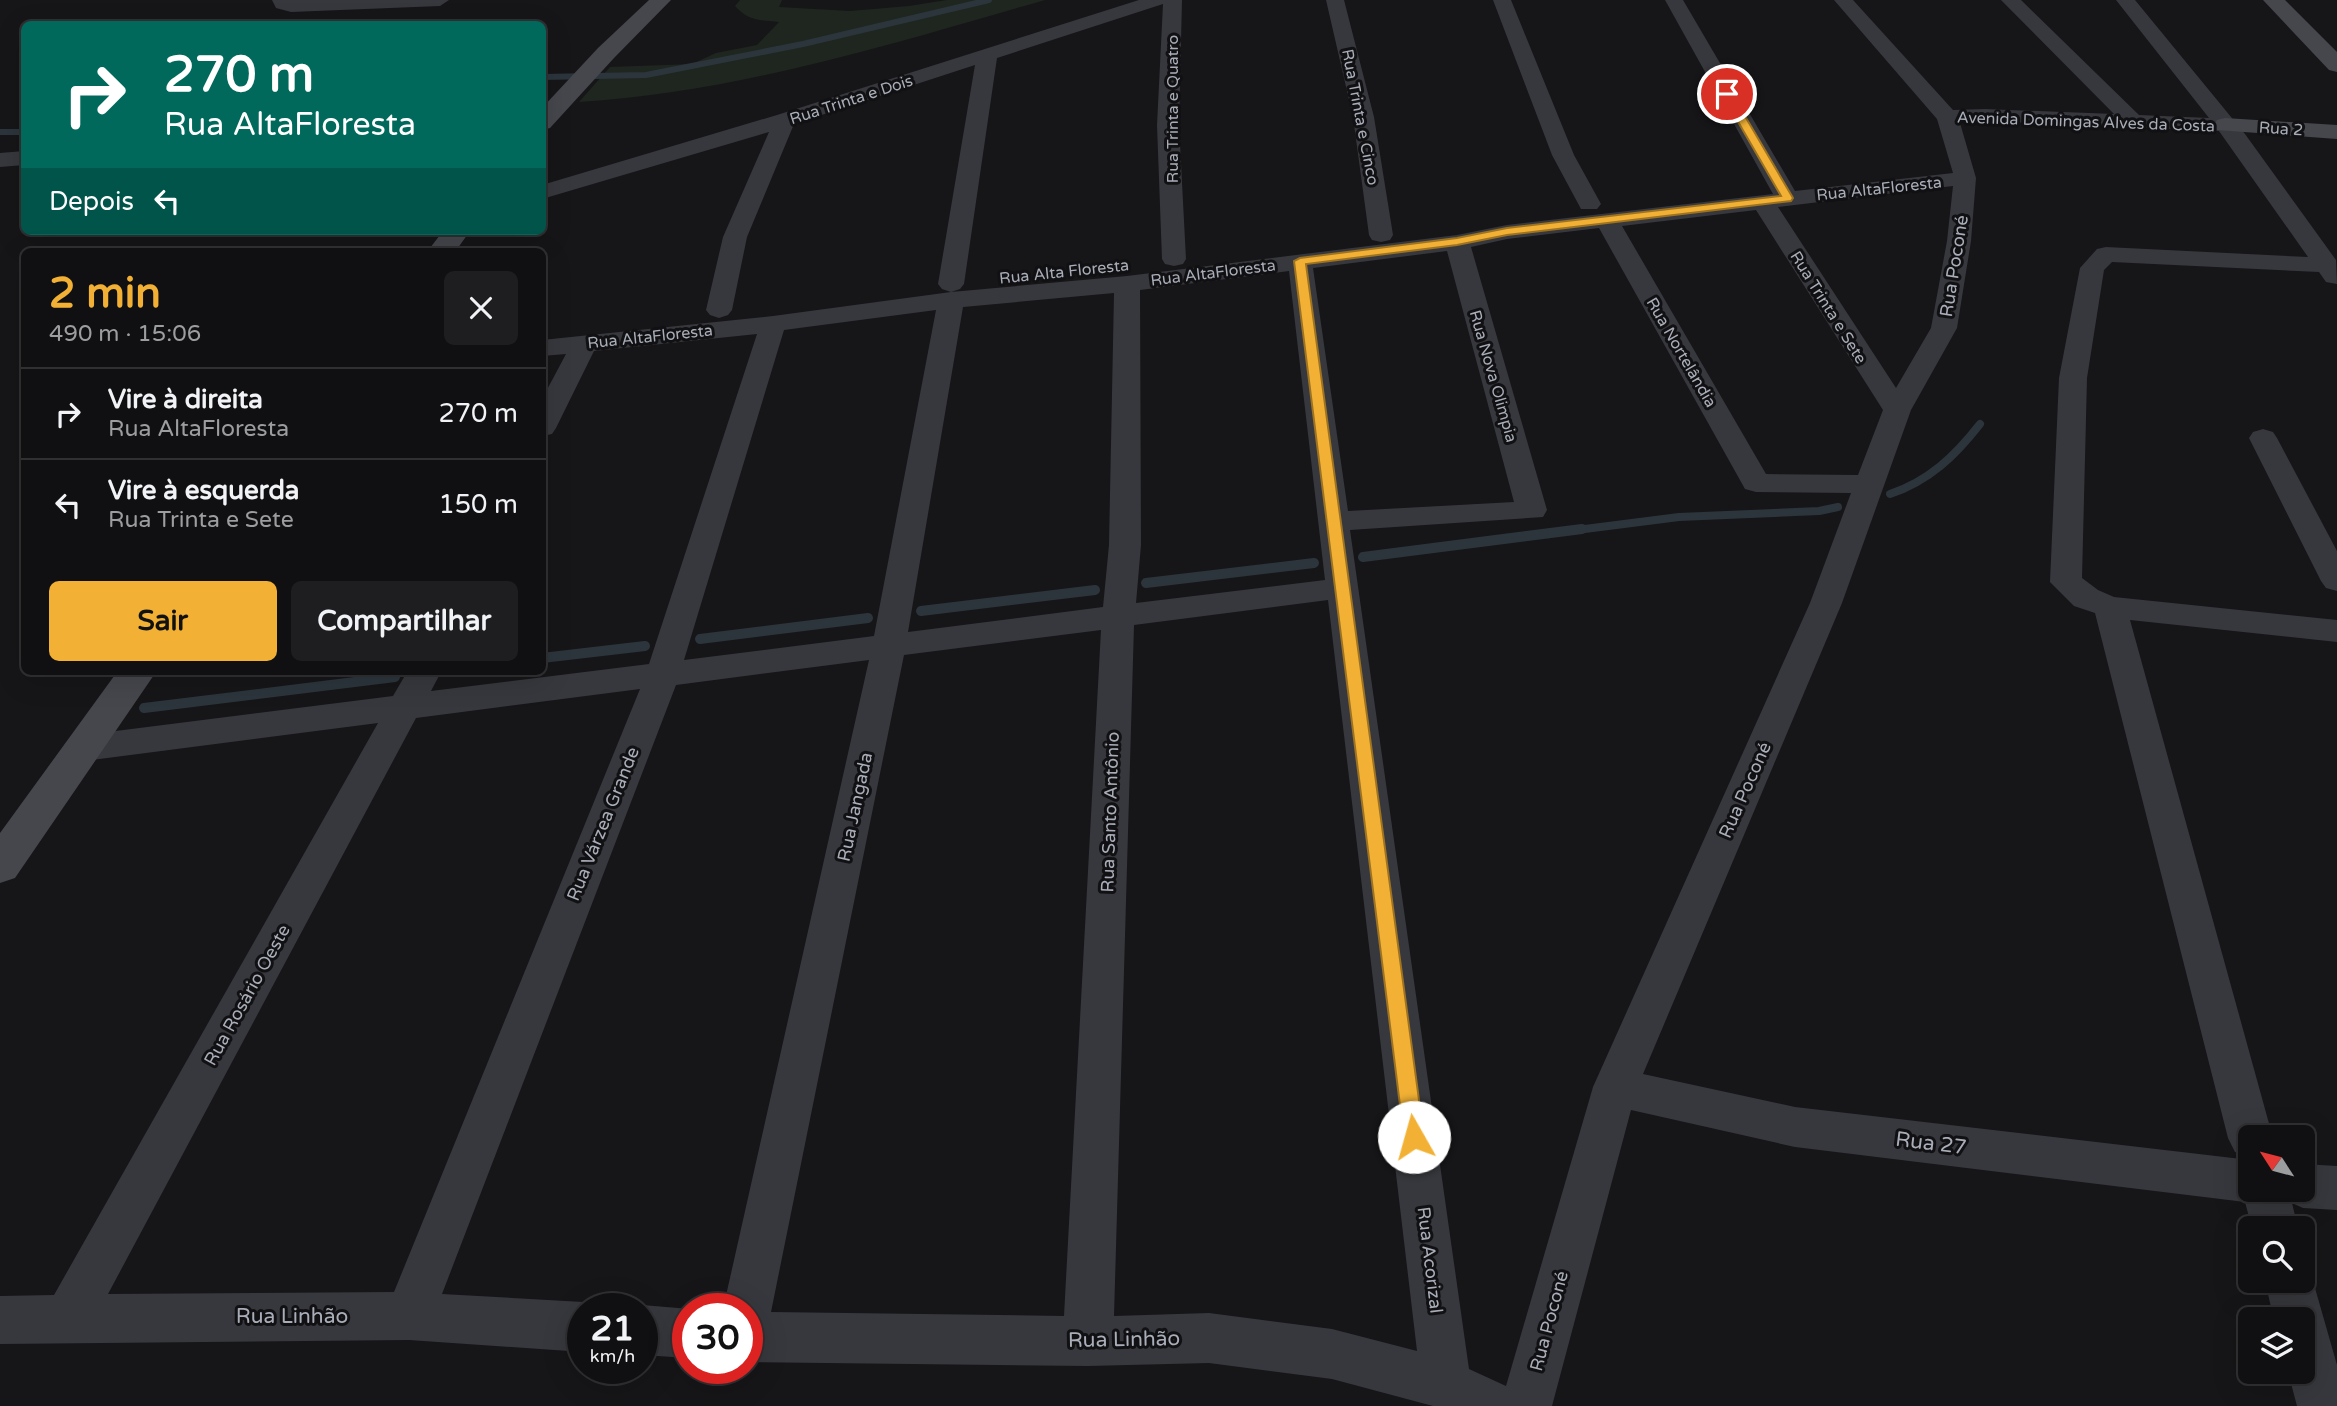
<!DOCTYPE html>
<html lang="pt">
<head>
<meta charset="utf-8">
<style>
	body { margin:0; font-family:"Varela Round",sans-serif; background:#1e1e20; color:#f1f3f6; height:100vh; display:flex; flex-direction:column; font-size:26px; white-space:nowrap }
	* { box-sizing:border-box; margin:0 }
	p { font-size:23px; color:#9c9d9f }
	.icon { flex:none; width:38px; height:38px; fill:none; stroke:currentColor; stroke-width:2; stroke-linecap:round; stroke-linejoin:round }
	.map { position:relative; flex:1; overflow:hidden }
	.details { position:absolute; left:21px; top:248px; width:525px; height:427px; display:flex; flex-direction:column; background:#101012; border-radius:10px; box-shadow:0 7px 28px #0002,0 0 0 2px #303032 }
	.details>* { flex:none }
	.top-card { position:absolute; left:21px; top:21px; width:525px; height:214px; border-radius:10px; box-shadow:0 7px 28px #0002,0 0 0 2px #303032; background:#00695c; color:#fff; overflow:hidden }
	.needle { width:46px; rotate:306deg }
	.fabs { position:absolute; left:2238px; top:1125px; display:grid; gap:14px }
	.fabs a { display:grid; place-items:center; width:77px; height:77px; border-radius:10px; background:#101012; box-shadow:0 7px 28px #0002,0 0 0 2px #303032; font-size:35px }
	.speed { position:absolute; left:567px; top:1293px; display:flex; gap:14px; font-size:35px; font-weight:700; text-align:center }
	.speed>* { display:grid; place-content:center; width:91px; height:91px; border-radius:50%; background:#101012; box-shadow:0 7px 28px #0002,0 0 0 2px #303032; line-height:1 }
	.speed small { font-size:18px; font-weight:400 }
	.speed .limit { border:10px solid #d22; background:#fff; color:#111 }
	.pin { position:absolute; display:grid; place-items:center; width:60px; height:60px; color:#fff; margin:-30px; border:4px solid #fff; border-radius:50%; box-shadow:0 2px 7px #0007 }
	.me { position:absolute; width:77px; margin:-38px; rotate:353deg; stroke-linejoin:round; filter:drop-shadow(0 0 5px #0008) }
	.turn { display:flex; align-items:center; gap:24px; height:147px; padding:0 28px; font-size:32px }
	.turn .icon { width:91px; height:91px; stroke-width:2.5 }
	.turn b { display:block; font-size:49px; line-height:60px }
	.then { display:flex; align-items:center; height:66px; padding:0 28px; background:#0003; gap:14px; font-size:26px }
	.round { display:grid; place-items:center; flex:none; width:74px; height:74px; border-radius:10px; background:#1e1e20 }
	.head { display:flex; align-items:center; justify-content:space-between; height:119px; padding:0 28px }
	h1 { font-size:42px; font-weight:700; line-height:52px; color:#f2b134 }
	.cta { display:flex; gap:14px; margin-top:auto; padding:14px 28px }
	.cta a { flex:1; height:80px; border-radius:10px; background:#f2b134; color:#111; font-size:28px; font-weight:700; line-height:80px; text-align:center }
	.cta a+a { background:#1e1e20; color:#f1f3f6 }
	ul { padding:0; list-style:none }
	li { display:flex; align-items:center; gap:21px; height:91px; padding:0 28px; border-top:2px solid #303032 }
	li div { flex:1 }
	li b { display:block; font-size:26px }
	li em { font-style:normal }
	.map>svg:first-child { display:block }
	.green { fill:#1e261f }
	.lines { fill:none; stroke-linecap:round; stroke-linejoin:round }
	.stream-far2 { stroke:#2c353c; stroke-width:6 }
	.stream-far1 { stroke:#2c353c; stroke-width:8 }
	.stream { stroke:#2c353c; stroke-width:10 }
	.street { fill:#37383d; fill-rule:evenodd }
	.secondary { fill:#45474d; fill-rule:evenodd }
	.route { fill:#f2b134; stroke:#9d7322; stroke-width:2 }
	.labels { text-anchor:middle; stroke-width:6; stroke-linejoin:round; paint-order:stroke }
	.far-street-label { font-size:16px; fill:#a8adb8; stroke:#111113 }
	.street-label { font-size:18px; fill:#a8adb8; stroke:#111113 }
	.near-street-label { font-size:21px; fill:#a8adb8; stroke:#111113 }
</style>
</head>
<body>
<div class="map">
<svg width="2337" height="1406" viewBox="0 0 2337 1406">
	<rect width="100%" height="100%" fill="#161618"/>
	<path class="green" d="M740 0H782L779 7 850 11 909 6 947 0H1045C892 44 738 92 579 102L610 67 692 64 716 53 757 45 779 22C760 20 748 21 735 6Z"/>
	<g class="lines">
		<path class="stream-far2" d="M542 77 646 75 803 44 989 0
			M0 132H24"/>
		<path class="stream-far1" d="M1890 494C1929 481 1955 456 1980 424
			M1569 531 1679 517 1819 511 1838 507"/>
		<path class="stream" d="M1363 557 1582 529
			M1146 583 1314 563
			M921 611 1095 590
			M700 639 868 618
			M542 658 645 646
			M144 708 395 677"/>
		<path class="street" d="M272 0H449L440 6 291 12 276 8Z
			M1139 0H1182L1179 125 1186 259 1183 264 1174 266 1165 264 1162 259 1157 125 1163 4 997 58 964 284 960 289 951 292 942 289 938 284 975 65 794 124 747 237 732 310 728 315 719 318 710 315 706 310 723 237 769 132 542 199V185L777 115Z
			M1326 0H1344L1374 117 1393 235 1390 240 1381 242 1372 240 1369 235 1353 117Z
			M1493 0H1511L1574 155 1601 204 1597 209H1581L1552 155Z
			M1665 0H1683L1795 191 1953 173 1937 119 1834 0H1853L1953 110 1985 109 2114 114 2001 0H2021L2139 115 2209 118 2116 0H2135L2245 134 2336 260 2337 284 2326 282 2319 272 2112 262 2104 270 2087 378 2082 578 2098 590 2114 597 2337 620V642L2130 620 2273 1138H2250V1158L2235 1152 2228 1138 2095 613 2074 606 2050 582 2059 378 2080 268 2097 249 2106 247 2308 257 2219 131 1985 121 1960 123 1976 178 1971 241 1957 328 1911 410 1842 603 1643 1074 1795 1107 2250 1160V1190H2303V1164L2337 1166V1210L2303 1208 2292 1203 2298 1228H2252L2245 1202 1795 1147 1631 1110 1552 1406H1433L1332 1379 1209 1363 1088 1366 747 1362V1309H723L869 660 676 685 442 1294 583 1302 599 1309H583V1352L409 1340 0 1344V1296L54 1295 378 723 84 761 71 757 66 748 71 739 84 735 393 696 407 672H441L431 691 649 664 757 334 594 351 556 428 552 434 542 436V399L566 354 542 356V340L773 316 951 292 1127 276 1457 235 1507 225 1773 194ZM1953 186 1947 241 1931 328 1896 388 1778 207ZM1756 210 1883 410 1858 475 1766 474 1622 226ZM1599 228 1745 489 1756 492 1851 493 1810 603 1593 1087 1506 1386 1469 1369 1350 530 1543 517 1547 510 1471 247 1507 239ZM1447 251 1514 502 1348 511 1313 268ZM1289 271 1325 580 1136 603 1141 545 1140 290ZM1114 293 1109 545 1103 607 908 632 963 307ZM936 310 874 636 684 660 784 330ZM1328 600 1417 1351 1332 1329 1209 1313 1114 1316 1134 625ZM1101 630 1064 1316 771 1312 904 655ZM640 689 394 1292 108 1294 416 718Z
			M24 151V165L0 167V153Z
			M2263 429 2273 432 2277 438 2337 551V591L2326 588 2321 581 2249 438 2253 432Z
			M2303 1263 2313 1281 2337 1365V1406H2297L2288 1372H2303V1320H2274L2265 1281H2303Z
			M642 1305 690 1309H688V1358L642 1355V1309H633Z"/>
		<path class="secondary" d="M649 0H671L614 58 550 128 542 130V108L598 48Z
			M2263 0H2285L2337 52V72L2329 70Z
			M2225 118 2337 125V139L2217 130 2213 125 2217 120Z
			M443 231H470L455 252H427Z
			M117 672H156L15 878 0 883V833Z"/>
	</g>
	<path class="route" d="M1727 91 1732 94 1793 198 1791 201 1507 235 1457 245 1306 264 1424 1137 1421 1143 1414 1146 1407 1143 1404 1137 1294 261 1300 258 1457 238 1507 228 1781 196 1722 94Z"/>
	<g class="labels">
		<g class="far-street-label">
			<text transform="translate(851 99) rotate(-18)" y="6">Rua Trinta e Dois</text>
			<text transform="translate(1172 109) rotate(-90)" y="6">Rua Trinta e Quatro</text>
			<text transform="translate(1361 117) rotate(79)" y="6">Rua Trinta e Cinco</text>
			<text transform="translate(2086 121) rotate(2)" y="6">Avenida Domingas Alves da Costa</text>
			<text transform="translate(2281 128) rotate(4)" y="6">Rua 2</text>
			<text transform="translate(1879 188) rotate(-6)" y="6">Rua AltaFloresta</text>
			<text transform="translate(1064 271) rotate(-6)" y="6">Rua Alta Floresta</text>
			<text transform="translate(1213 272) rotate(-7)" y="6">Rua AltaFloresta</text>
			<text transform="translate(1829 307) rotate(58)" y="6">Rua Trinta e Sete</text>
			<text transform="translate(650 336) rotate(-6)" y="6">Rua AltaFloresta</text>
			<text transform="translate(1682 352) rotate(60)" y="6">Rua Nortelândia</text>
			<text transform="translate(1494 376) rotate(74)" y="6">Rua Nova Olimpia</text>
		</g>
		<g class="street-label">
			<text transform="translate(1954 266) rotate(-81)" y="6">Rua Poconé</text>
			<text transform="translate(1745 790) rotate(-66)" y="6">Rua Poconé</text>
			<text transform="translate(855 807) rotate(-78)" y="6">Rua Jangada</text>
			<text transform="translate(1110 812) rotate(-88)" y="6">Rua Santo Antônio</text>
			<text transform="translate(603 824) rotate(-68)" y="6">Rua Várzea Grande</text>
			<text transform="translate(247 995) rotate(-61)" y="6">Rua Rosário Oeste</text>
			<text transform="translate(1430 1260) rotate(83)" y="6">Rua Acorizal</text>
			<text transform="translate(1549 1321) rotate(-75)" y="6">Rua Poconé</text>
		</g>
		<g class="near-street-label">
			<text transform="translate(1931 1143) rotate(7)" y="7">Rua 27</text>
			<text x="292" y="1323">Rua Linhão</text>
			<text transform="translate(1124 1339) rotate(-1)" y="7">Rua Linhão</text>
		</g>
	</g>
</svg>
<div class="fabs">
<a><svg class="needle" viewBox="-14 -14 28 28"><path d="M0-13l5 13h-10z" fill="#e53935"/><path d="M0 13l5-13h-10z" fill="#9c9d9f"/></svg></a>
<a><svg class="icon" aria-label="search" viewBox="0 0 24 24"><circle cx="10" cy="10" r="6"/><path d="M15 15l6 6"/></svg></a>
<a><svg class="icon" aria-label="layers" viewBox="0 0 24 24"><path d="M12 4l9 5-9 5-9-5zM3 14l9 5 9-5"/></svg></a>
</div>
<div class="speed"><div>21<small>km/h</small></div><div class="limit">30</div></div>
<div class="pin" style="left:1727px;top:94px;background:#d93025"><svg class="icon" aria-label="arrive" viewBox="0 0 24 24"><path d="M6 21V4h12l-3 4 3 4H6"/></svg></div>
<svg class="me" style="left:1414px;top:1137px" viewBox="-20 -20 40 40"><circle r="19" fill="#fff"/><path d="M0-13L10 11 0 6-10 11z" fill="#f2b134"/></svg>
<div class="top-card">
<div class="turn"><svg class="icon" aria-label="right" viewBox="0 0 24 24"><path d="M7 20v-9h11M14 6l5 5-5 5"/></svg><div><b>270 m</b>Rua AltaFloresta</div></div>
<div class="then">Depois<svg class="icon" aria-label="left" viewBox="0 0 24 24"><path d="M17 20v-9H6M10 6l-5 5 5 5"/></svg></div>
</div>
<section class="details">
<div class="head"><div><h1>2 min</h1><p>490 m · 15:06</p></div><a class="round"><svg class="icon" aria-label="close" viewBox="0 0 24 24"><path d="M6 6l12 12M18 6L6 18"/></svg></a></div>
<ul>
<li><svg class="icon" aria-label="right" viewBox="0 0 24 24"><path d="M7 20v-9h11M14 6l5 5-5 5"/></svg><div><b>Vire à direita</b><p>Rua AltaFloresta</p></div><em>270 m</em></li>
<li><svg class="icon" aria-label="left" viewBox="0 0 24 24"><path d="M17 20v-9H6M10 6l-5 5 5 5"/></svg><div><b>Vire à esquerda</b><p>Rua Trinta e Sete</p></div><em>150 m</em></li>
</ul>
<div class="cta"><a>Sair</a><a>Compartilhar</a></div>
</section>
</div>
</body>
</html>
